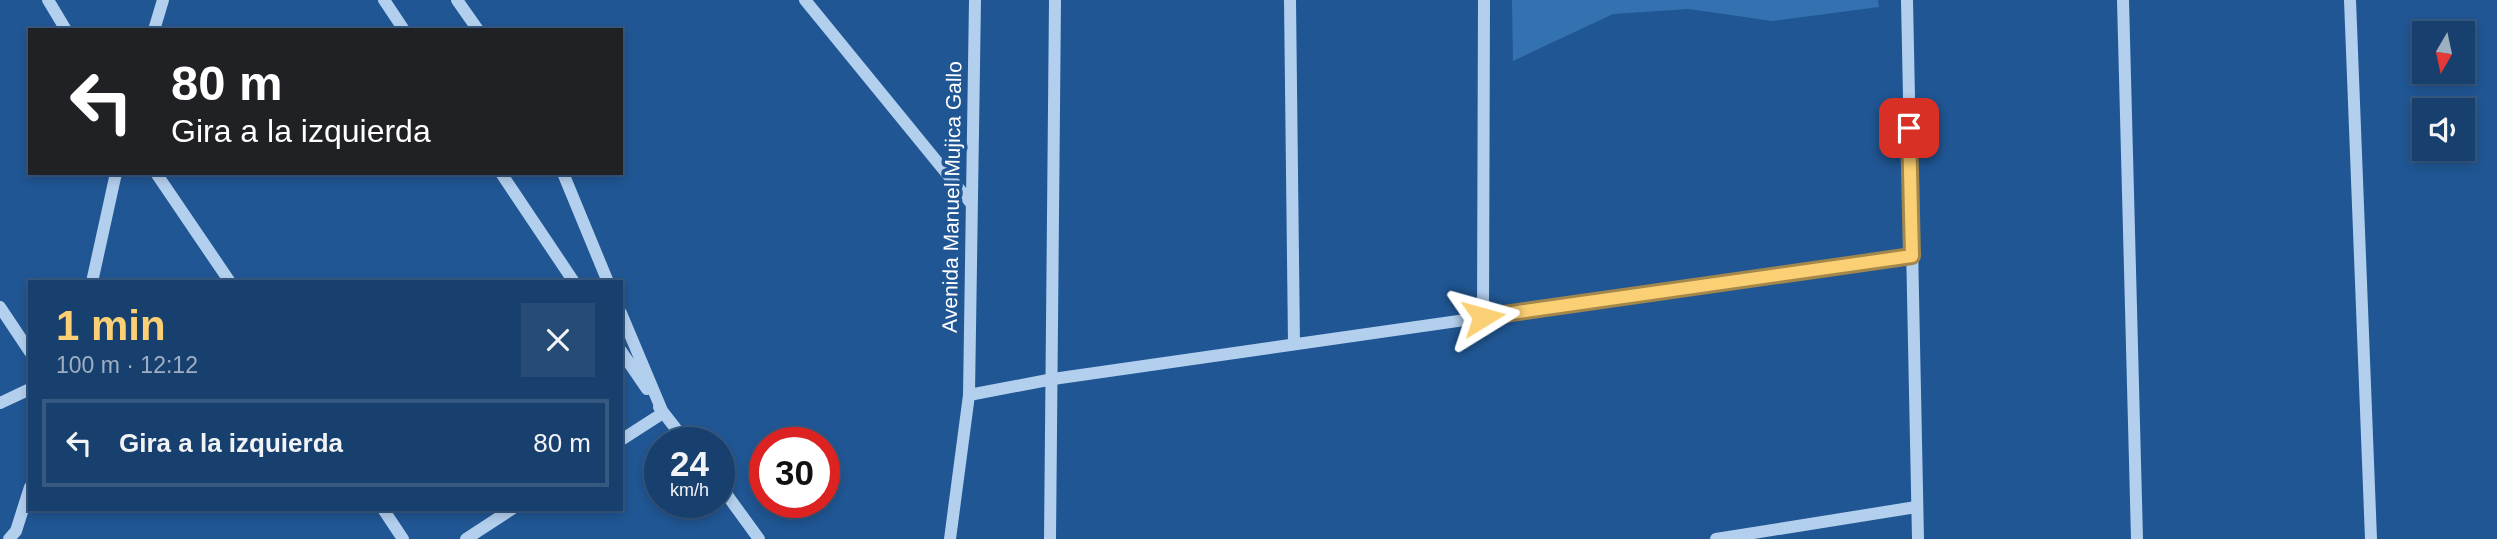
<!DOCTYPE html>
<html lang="es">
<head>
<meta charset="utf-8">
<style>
	body { margin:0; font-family:Arial,sans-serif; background:#254b76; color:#f1f3f6; height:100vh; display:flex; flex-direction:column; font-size:26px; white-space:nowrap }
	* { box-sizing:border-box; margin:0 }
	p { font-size:23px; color:#9fafc2 }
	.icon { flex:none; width:38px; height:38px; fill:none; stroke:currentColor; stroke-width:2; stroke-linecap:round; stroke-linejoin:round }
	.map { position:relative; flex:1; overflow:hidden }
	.sheet { position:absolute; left:28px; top:280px; width:595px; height:231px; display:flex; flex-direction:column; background:#18406e; border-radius:0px; box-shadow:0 4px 10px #0003,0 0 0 2px #365981 }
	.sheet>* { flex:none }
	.hud { position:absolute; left:28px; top:28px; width:595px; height:147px; border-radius:0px; box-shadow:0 4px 10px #0003,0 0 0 2px #365981; background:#202124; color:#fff; overflow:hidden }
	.needle { width:46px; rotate:189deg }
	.tools { position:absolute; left:2412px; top:21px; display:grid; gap:14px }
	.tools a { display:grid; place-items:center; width:63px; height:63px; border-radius:0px; background:#18406e; box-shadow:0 4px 10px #0003,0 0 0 2px #365981; font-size:35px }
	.speed { position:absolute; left:644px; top:427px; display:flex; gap:14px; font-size:35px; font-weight:700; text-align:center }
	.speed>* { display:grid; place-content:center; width:91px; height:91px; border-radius:50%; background:#18406e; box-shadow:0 4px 10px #0003,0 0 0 2px #365981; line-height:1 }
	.speed small { font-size:18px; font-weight:400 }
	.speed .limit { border:10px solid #d22; background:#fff; color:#111 }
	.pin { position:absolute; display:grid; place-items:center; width:60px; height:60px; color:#fff; margin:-30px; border-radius:14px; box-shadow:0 4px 10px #0006 }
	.me { position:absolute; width:77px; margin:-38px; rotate:82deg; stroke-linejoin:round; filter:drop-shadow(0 0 5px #0008) }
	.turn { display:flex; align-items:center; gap:24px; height:147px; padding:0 28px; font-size:32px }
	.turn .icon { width:91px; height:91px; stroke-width:2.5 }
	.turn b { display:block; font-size:49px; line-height:60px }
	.round { display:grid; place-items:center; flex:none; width:74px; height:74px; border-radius:0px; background:#254b76 }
	.summary { display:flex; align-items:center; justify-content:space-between; height:119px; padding:0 28px }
	h1 { font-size:42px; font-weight:600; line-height:52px; color:#fbcf73 }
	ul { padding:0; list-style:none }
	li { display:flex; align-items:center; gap:21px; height:88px; margin:0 14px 10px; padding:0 14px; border:4px solid #365981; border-radius:0px }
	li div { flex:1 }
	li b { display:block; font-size:26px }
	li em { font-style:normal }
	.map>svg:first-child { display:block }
	.green { fill:#3471b1 }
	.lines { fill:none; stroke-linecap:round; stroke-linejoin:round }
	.minor { stroke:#b2cfee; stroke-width:12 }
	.route-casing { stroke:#a3874b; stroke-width:18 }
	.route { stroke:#fbcf73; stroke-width:12 }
	.labels { text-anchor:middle; stroke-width:7; stroke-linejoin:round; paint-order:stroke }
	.street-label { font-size:21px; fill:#fff; stroke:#205693 }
</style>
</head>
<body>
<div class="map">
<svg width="2497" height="539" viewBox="0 0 2497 539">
	<rect width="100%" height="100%" fill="#205693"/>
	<path class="green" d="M1512 0H1878L1879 7 1772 21 1689 9 1613 14 1513 61Z"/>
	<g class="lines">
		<path class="minor" d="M48 0 66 30
			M384 0 404 30
			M457 0 478 30
			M805 0 970 202
			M1290 0 1294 344
			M1907 0 1918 539
			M2123 0 2137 539
			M2350 0 2371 539
			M154 30 163 0
			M156 173 230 282
			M501 173 574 282
			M563 173 608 282
			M92 282 116 173
			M0 307 30 352
			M621 313 663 413 621 440
			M1483 317 1484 0
			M621 351 647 389
			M969 395 975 0
			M0 403 30 389
			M659 407 687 443
			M719 484 759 539
			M383 509 403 539
			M9 539 16 531 30 487
			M466 539 512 509
			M950 539 969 395 1053 379 1912 256
			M1050 539 1055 0
			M1716 539 1916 507"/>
	</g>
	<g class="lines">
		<defs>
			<path id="route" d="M1483 317 1912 256 1909 128"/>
		</defs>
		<use href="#route" class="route-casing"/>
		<use href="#route" class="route"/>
	</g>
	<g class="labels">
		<g class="street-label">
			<text transform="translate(952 197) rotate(-89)" y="7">Avenida Manuel Mujica Gallo</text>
		</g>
	</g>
</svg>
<div class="tools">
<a><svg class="needle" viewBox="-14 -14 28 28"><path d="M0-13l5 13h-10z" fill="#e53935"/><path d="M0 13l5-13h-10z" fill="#9fafc2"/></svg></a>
<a><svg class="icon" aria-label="sound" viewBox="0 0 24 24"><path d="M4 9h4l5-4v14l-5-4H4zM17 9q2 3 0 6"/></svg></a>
</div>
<div class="speed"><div>24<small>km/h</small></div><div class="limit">30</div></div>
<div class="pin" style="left:1909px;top:128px;background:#d93025"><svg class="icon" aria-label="arrive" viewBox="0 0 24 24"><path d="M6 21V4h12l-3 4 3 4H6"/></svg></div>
<svg class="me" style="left:1483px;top:317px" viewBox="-20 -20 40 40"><path d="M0-17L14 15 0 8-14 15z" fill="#fbcf73" stroke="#fff" stroke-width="4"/></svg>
<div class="hud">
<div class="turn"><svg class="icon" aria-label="left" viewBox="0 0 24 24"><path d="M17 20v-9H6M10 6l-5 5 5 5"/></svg><div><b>80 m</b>Gira a la izquierda</div></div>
</div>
<section class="sheet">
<div class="summary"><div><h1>1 min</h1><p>100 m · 12:12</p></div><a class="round"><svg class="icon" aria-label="close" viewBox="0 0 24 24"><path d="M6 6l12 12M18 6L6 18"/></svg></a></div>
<ul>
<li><svg class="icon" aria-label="left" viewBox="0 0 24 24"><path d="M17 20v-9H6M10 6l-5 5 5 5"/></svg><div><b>Gira a la izquierda</b></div><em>80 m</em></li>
</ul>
</section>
</div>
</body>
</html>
